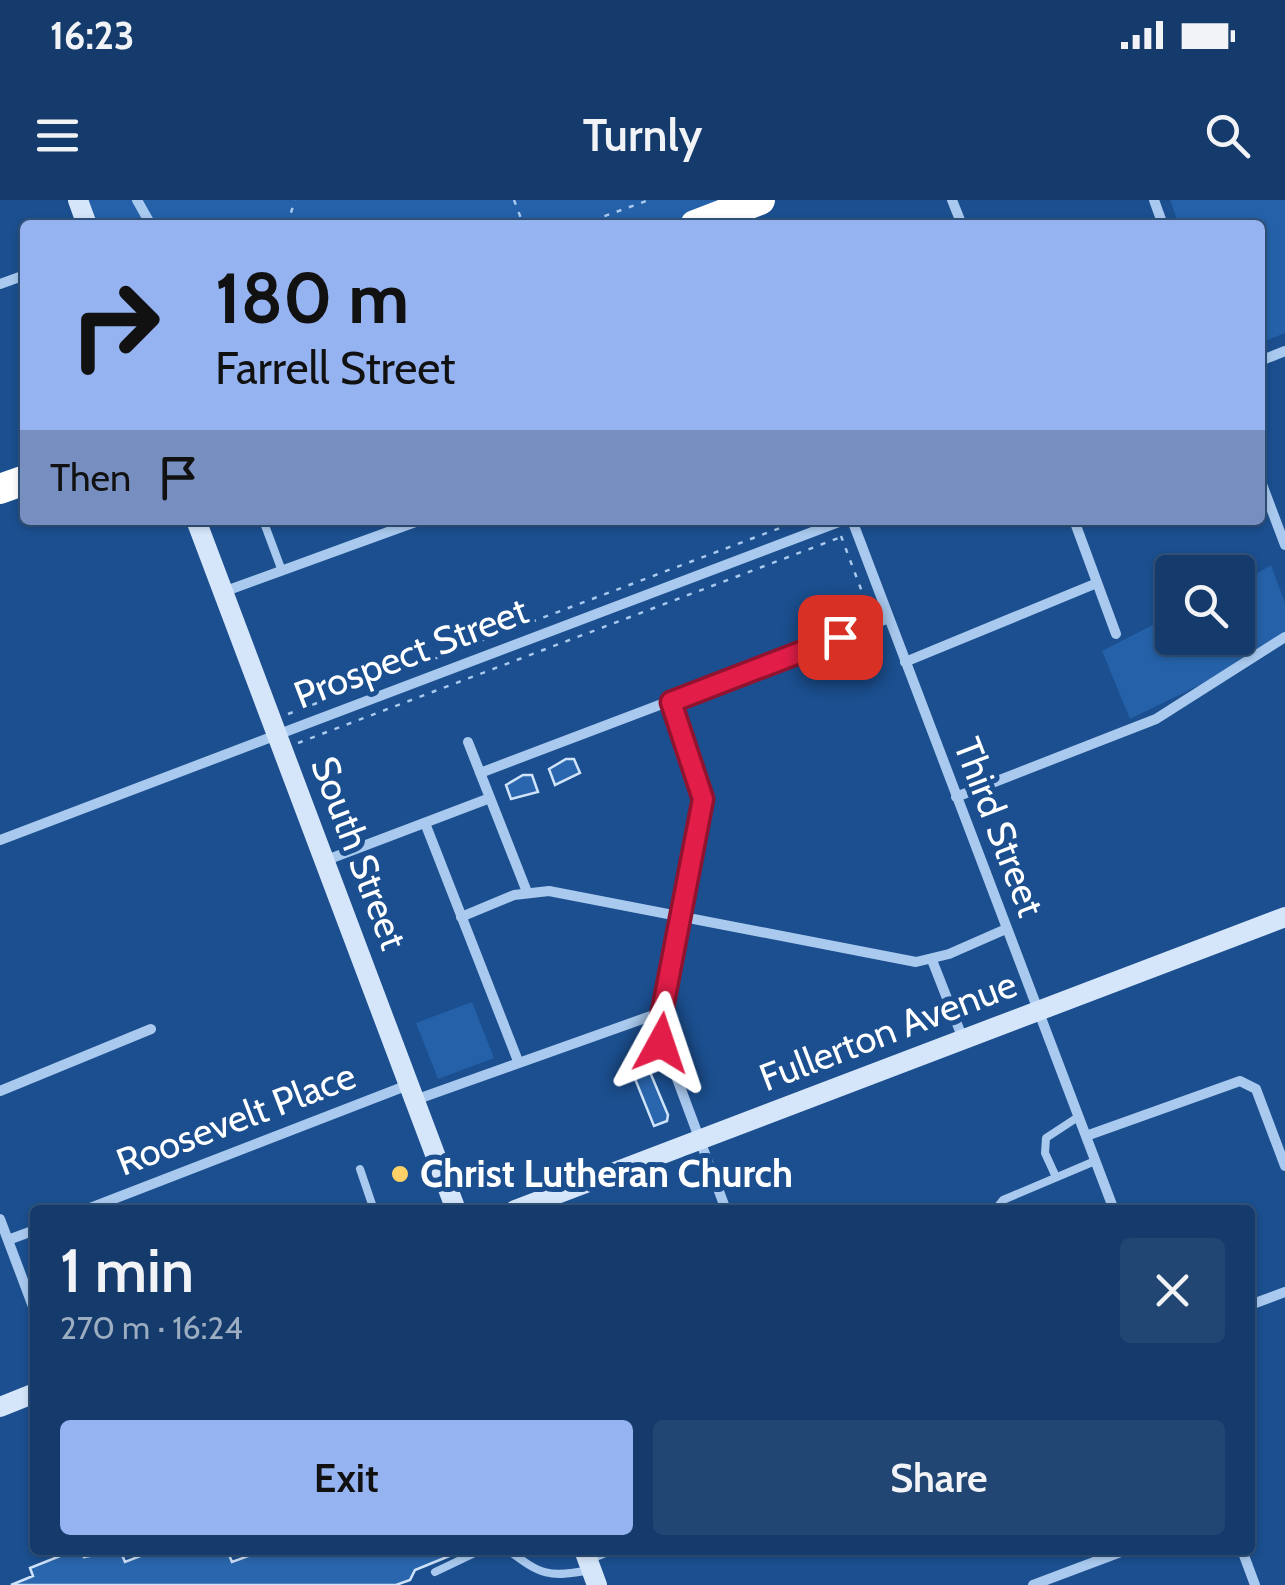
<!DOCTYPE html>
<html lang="en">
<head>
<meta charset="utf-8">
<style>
	body { margin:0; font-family:Cabin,sans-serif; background:#214673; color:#f1f3f6; height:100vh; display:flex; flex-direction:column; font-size:38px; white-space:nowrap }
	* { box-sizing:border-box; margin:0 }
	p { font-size:32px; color:#9dadc1 }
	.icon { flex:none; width:55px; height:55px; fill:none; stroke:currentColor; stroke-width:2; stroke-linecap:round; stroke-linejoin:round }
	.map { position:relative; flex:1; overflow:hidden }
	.details { position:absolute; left:30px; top:1005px; width:1225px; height:350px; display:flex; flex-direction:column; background:#143b6b; border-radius:10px; box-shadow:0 2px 8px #0004,0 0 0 2px #33557e }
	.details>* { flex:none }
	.banner { position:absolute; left:20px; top:20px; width:1245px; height:305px; border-radius:10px; box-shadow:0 2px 8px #0004,0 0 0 2px #33557e; background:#95b2f1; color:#111; overflow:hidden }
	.controls { position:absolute; left:1155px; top:355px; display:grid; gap:20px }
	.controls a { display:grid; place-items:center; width:100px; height:100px; border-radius:10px; background:#143b6b; box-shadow:0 2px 8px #0004,0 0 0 2px #33557e; font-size:50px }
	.pin { position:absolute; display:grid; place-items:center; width:85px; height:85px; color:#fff; margin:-42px; border-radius:20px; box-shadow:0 5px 15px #0006 }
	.me { position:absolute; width:110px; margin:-55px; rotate:5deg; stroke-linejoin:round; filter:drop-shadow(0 0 8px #0008) }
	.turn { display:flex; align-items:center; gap:35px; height:210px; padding:0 30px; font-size:45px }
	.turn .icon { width:130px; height:130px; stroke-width:2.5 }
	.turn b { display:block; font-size:70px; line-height:85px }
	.then { display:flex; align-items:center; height:95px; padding:0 30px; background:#0003; gap:20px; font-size:38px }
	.round { display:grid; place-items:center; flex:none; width:105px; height:105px; border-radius:10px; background:#214673 }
	.summary { display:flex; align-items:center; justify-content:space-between; height:170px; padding:0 30px }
	h1 { font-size:60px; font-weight:600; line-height:75px }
	.cta { display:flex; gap:20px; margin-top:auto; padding:20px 30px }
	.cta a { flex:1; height:115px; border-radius:10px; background:#95b2f1; color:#111; font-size:40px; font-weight:600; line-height:115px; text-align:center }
	.cta a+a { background:#214673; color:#f1f3f6 }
	.status { display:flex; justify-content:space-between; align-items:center; height:70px; padding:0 50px; background:#143b6b; direction:ltr }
	.status svg { height:28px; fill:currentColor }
	header { display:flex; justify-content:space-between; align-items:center; height:130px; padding:0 30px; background:#143b6b; font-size:45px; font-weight:600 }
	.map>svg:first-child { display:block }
	.green { fill:#2461a8 }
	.building { fill:#2a66ad; stroke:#cfe3fa; stroke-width:2.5 }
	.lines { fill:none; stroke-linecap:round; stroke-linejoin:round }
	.path { stroke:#a9c9ee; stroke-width:2.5; stroke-dasharray:5 8; stroke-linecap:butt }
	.lane { stroke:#a9c9ee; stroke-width:8 }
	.street { stroke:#a9c9ee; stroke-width:10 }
	.secondary { stroke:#d6e6fa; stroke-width:20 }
	.highway { stroke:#fff; stroke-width:30 }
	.route-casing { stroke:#92132f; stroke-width:25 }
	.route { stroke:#e11d48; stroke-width:18 }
	.poi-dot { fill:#ffd166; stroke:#1b4f8f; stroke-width:4 }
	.labels { text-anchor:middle; stroke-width:10; stroke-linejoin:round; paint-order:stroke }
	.street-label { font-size:38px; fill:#fff; stroke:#1b4f8f }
	.poi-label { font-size:38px; font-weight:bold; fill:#fff; stroke:#1b4f8f; text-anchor:start }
</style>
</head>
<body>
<div class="status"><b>16:23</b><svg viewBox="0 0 49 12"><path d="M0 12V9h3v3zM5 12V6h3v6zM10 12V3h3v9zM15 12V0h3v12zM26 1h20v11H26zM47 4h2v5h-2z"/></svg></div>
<header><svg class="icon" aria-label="menu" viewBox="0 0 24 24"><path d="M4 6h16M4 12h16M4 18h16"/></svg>Turnly<svg class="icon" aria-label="search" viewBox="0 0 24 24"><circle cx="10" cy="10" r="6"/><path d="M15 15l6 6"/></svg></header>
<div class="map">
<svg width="1285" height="1385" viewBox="0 0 1285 1385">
	<rect width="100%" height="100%" fill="#1b4f8f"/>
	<path class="green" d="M87 0H717L718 2 714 8 670 25H97Z
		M1170 0H1285V133L1260 143V25H1179Z
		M1271 365 1285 403V433L1214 478 1130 519 1102 451 1172 415V438H1238V379L1241 383Z
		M472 802 494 858 438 879 416 823Z"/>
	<path class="building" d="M566 559H574L580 573 555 585 549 569Z
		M523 575H532L538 592 511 599 506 585Z
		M642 853 668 915 667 921 654 926 627 859Z
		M75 1350H81L84 1357 120 1350 125 1362 156 1350H227L232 1362 265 1350H464L415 1370 410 1380 396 1385H11L33 1376 30 1368Z"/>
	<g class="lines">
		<path class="path" d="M514 0 522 21 530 25
			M287 25 295 0
			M580 25 649 0
			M841 336 870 413
			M288 514 801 320
			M298 543 841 337"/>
		<path class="lane" d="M263 320 282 371
			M360 969 374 1010
			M1056 977 1045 953 1046 938 1078 917
			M995 1010 1003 1000 1095 961
			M508 1350C541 1375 549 1378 590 1370
			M435 1372 481 1350"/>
		<path class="street" d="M137 0 151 25
			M952 0 962 25
			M1154 0 1163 25
			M0 84 25 75
			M1260 161 1285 151
			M1260 279 1285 345
			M852 320 1114 1010
			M1074 320 1116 434
			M223 392 421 320
			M905 462 1097 383
			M671 502 703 599 660 833 726 1010
			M468 542 527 692
			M480 573 889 418
			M956 597 1156 519 1285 437
			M425 623 518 861
			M0 640 844 320
			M324 661 490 598
			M461 717 514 695 549 691 916 762 949 754 1006 729
			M932 760 963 839
			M0 891 151 829
			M415 900 662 812
			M1086 936 1240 881 1256 889 1285 966
			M85 1010 408 885
			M0 1019 35 1112
			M8 1040 35 1030
			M1250 1105 1285 1092
			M1242 1350 1255 1385
			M588 1359 610 1350
			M1033 1385 1126 1350"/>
		<path class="secondary" d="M78 0 87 25
			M196 320 456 1010
			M515 1010 1285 717
			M0 1207 35 1193
			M584 1350 597 1385"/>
		<path class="highway" d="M695 25 760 0
			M0 289 25 280"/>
	</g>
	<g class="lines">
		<defs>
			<path id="route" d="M661 843 662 812 703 599 671 502 840 437"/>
		</defs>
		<use href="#route" class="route-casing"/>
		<use href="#route" class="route"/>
	</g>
	<circle class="poi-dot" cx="400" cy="974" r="10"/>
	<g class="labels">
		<g class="street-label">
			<text transform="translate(411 453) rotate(-21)" y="13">Prospect Street</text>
			<text transform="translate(999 627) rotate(69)" y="13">Third Street</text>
			<text transform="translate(359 653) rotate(69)" y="13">South Street</text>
			<text transform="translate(888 831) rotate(-21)" y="13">Fullerton Avenue</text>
			<text transform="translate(236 919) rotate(-21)" y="13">Roosevelt Place</text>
		</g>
		<g class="poi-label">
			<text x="420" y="987">Christ Lutheran Church</text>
		</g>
	</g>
</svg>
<div class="controls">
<a><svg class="icon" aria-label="search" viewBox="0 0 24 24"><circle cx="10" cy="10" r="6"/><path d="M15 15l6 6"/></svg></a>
</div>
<div class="pin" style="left:840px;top:437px;background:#d93025"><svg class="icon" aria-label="arrive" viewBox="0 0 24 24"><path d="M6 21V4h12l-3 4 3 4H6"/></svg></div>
<svg class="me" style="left:661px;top:843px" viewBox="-20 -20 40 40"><path d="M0-17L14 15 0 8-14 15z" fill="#e11d48" stroke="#fff" stroke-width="4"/></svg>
<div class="banner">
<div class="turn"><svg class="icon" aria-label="right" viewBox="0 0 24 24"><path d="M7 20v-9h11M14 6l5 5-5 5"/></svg><div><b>180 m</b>Farrell Street</div></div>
<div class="then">Then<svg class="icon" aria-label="arrive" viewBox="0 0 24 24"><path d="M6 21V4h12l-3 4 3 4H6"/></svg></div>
</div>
<section class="details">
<div class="summary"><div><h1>1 min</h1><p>270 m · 16:24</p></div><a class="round"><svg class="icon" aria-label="close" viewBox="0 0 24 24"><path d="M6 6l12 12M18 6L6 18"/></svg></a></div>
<div class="cta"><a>Exit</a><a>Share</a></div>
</section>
</div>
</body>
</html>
